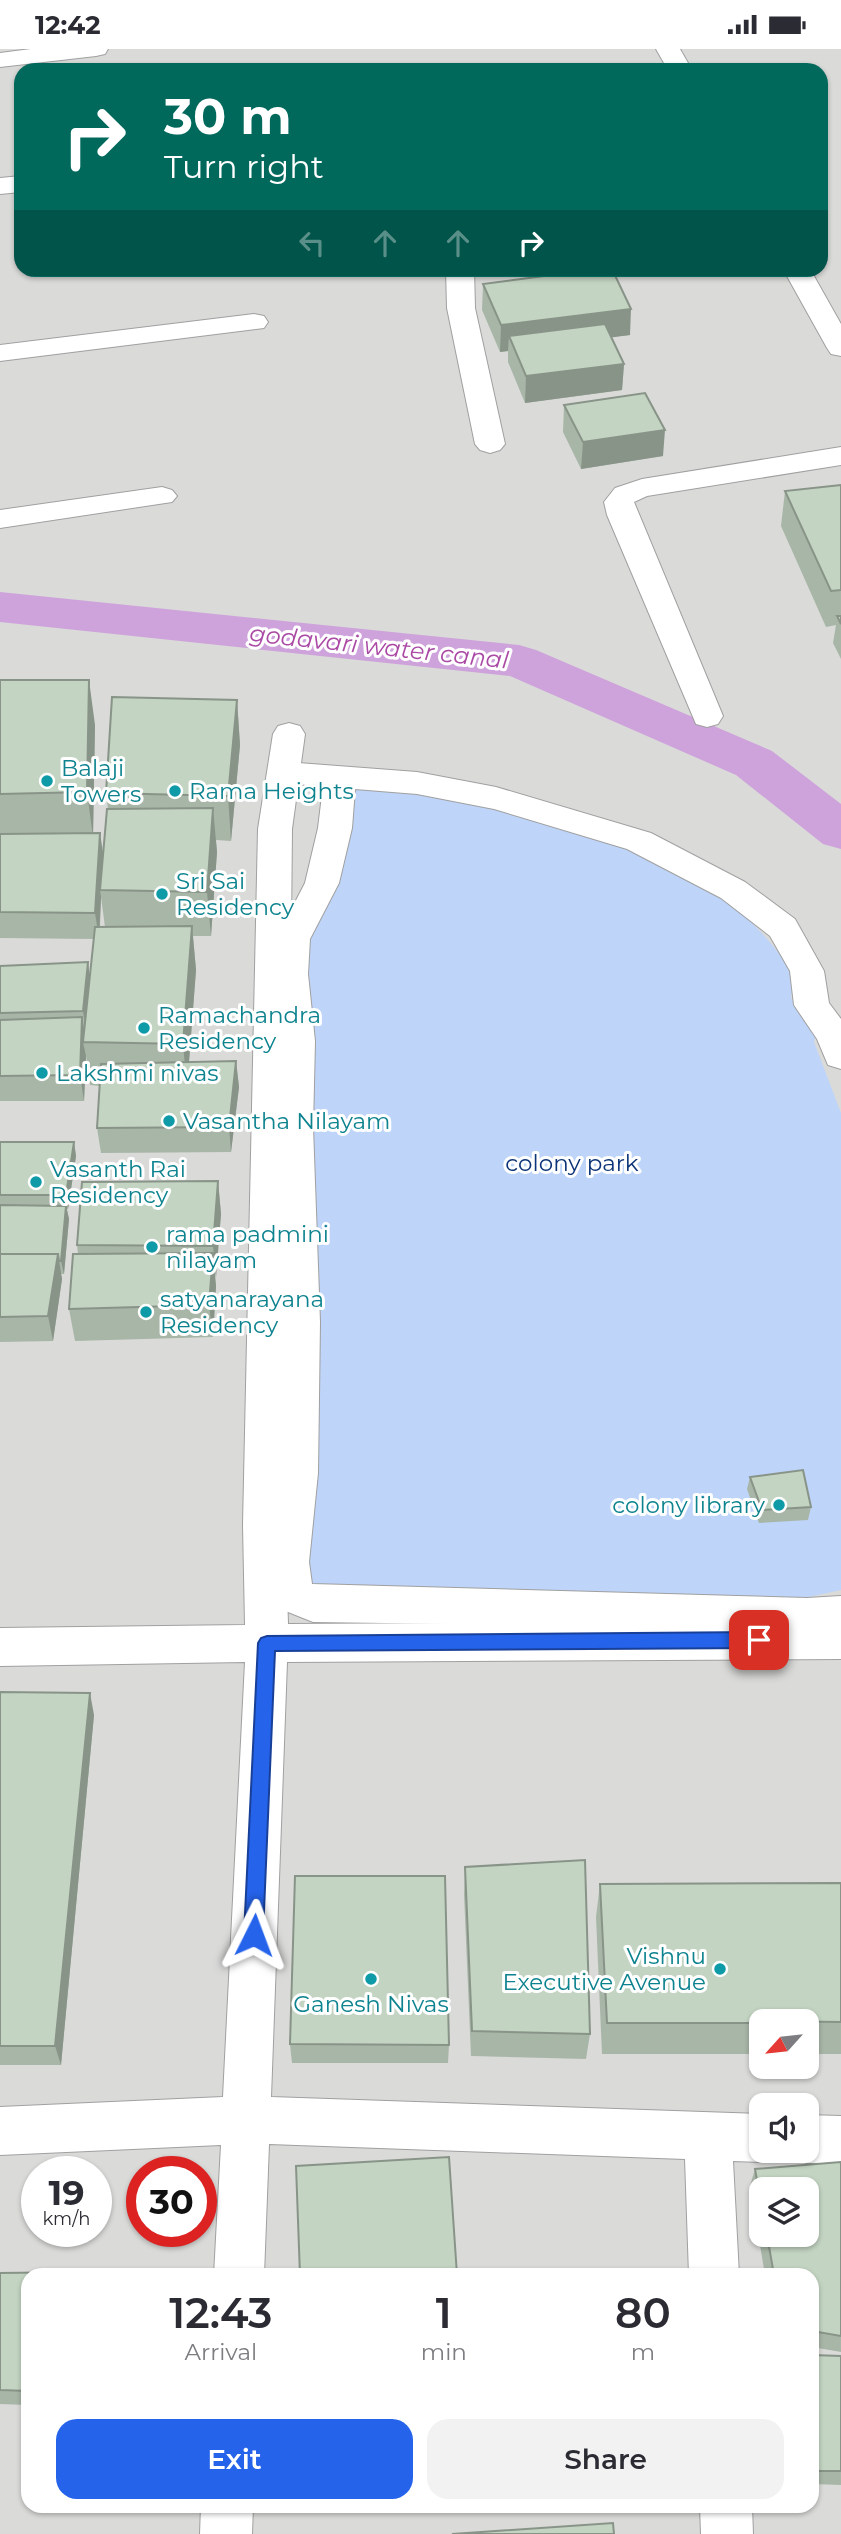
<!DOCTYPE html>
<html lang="en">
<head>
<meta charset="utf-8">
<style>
	body { margin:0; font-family:Montserrat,sans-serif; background:#f2f2f3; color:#2b2b33; height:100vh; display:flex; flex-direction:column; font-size:26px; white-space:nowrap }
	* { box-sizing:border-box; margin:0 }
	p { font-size:23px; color:#7c7c81 }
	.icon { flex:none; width:38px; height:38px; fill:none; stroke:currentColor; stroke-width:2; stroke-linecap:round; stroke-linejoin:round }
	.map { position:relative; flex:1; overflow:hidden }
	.side { position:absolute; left:21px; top:2219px; width:798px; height:245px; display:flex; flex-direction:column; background:#fff; border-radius:21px; box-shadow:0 2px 5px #0004 }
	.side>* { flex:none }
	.guide { position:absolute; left:14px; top:14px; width:814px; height:214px; border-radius:21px; box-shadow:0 2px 5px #0004; background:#00695c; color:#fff; overflow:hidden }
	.needle { width:46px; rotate:243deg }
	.fabs { position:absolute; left:749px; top:1960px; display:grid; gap:14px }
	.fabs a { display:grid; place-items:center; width:70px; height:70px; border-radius:14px; background:#fff; box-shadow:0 2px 5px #0004; font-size:35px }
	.speed { position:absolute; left:21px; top:2107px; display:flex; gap:14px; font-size:35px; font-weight:700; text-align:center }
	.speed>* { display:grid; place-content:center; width:91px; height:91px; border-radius:50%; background:#fff; box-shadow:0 2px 5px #0004; line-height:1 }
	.speed small { font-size:18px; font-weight:400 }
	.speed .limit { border:10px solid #d22; background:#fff; color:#111 }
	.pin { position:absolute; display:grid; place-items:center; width:60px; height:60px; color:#fff; margin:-30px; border-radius:14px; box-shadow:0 4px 10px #0006 }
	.me { position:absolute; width:77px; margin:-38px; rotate:3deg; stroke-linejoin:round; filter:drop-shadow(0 0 5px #0008) }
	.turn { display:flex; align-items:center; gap:24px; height:147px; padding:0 35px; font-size:32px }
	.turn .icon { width:91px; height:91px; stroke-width:2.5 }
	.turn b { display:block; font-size:49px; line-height:60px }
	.lanes { display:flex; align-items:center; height:66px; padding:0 35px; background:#0003; justify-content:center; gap:35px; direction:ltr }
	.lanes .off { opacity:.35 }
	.eta { display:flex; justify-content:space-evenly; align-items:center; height:119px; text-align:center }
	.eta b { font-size:42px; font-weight:600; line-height:49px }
	.action { display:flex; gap:14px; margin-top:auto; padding:14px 35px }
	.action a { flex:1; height:80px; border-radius:21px; background:#2563eb; color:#fff; font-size:28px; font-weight:600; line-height:80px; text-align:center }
	.action a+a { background:#f2f2f3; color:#2b2b33 }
	.status { display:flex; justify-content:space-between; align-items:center; height:49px; padding:0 35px; background:#fff; direction:ltr }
	.status svg { height:19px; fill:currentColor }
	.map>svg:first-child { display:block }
	.residential { fill:#dadad9; fill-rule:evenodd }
	.park { fill:#bed4f8 }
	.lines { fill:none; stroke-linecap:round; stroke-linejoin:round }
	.canal { fill:#cea2db; fill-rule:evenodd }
	.pedestrian-casing { stroke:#a0a0a0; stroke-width:2 }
	.minor-casing { stroke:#a0a0a0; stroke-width:2 }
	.pedestrian { fill:#fff; fill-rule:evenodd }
	.minor { fill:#fff; fill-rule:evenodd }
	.wall { fill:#a8b6a7; fill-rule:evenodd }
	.shaded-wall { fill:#889488 }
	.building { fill:#c3d4c2; stroke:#889488; stroke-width:2 }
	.route { fill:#2563eb; stroke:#184099; stroke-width:2 }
	.culture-dot { fill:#0f9aa8; stroke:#fff; stroke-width:2.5 }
	.labels { text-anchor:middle; stroke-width:6; stroke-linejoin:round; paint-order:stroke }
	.culture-label { font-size:23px; fill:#0d838f; stroke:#fff; text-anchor:start }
	.park-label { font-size:23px; fill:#0c3478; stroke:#fff }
	.water-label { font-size:24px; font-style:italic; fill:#aa4aa5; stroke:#fff }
</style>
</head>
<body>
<div class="status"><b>12:42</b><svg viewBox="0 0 49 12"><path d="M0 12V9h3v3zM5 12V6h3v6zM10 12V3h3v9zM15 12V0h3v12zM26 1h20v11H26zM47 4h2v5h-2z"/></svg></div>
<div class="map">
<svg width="841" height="2485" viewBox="0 0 841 2485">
	<rect width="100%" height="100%" fill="#e2eee4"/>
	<path class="residential" d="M0 0H841V2485H0ZM21 21H821V220H21ZM761 1972H807V2018H761ZM761 2056H807V2102H761ZM37 2123H96V2182H37ZM142 2123H201V2182H142ZM761 2140H807V2186H761ZM28 2226H812V2457H28Z"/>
	<path class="park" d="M348 736C447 741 579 772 669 815 702 831 750 867 773 897 778 904 790 914 792 922 794 930 792 942 791 949L817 980 814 993 841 1064V1541L804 1549 307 1547 297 904Z"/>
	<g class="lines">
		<path class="canal" d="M0 543 519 596 536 601 772 702 841 755V800L823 795 736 726 510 627 0 573Z"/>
		<defs>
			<path id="pedestrian" d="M285 713 417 723 496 738 651 784 745 833 795 870 824 922 829 954 841 970V1020L828 1016 817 990 794 956 790 922 770 887 721 849 627 800 494 760 417 745 355 740 352 779 339 834 310 890 308 925 315 992 313 1078 320 1273 318 1424 309 1513 312 1535 807 1549 841 1547V1583L807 1585 537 1576 313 1573 278 1559 272 1546 267 1513 278 1424 282 1273 277 1078 279 992 274 925 276 890 305 834 318 779 323 738 273 732 269 724 273 716Z"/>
			<path id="minor" d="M31 0H108L105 5 96 7 0 18V4Z
				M656 0H680L692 21H668Z
				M21 127V143L0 145V129Z
				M446 220H474L475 259 505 395 500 401 490 404 480 401 475 395 447 259Z
				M783 220H810L841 275V307L831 305 827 299Z
				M254 265 264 267 268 273 264 279 0 312V296Z
				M841 398V416L647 447 634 453 723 667 718 675 707 678 696 675 607 466 604 453 615 439 642 430Z
				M162 438 172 441 177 447 172 453 0 479V461Z
				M289 674 300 677 305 685 292 780 285 1476 288 1575 841 1572V1610L287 1613 271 2048 761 2065V2102H780L778 2106 761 2113 733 2112 739 2226H689L685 2110 269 2095 264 2226H214L221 2096 0 2106V2058L223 2048 245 1613 0 1617V1579L245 1576 243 1476 258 780 273 685 278 677Z
				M807 2066 841 2067V2115L807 2114 790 2107 788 2102H807Z
				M201 2457H253L252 2485H200Z
				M700 2457H752L753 2485H701Z"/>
		</defs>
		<use href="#pedestrian" class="pedestrian-casing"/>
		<use href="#minor" class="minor-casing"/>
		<use href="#pedestrian" class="pedestrian"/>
		<use href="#minor" class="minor"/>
	</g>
	<path class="wall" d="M483 235 630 286 611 288 624 315 622 341 525 354 508 313V302L500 303 482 261Z
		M564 356 663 407 581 420 563 383Z
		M841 436V610L833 594 836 576 826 578 781 477 785 442Z
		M0 631 95 676 93 784 103 807 108 760 106 744 237 651 240 696 231 792 216 791 217 803 211 887H193L196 921 189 1013 236 1012 239 1038 231 1103 101 1104 97 1079 100 1037 90 1036 86 1007 84 1052H0V917L88 913 90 929 94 890 0 889ZM101 848 105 878H100Z
		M0 1093H74L76 1107 68 1160H67L69 1170 64 1225H61L62 1230 53 1292 0 1293Z
		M218 1132 221 1165 215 1229 216 1237 213 1288 75 1292 69 1260 78 1205 77 1196Z
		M750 1428 811 1458 808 1471 759 1474 747 1440Z
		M0 1643 94 1666 61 2016H0Z
		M465 1818 590 1985 586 2010 471 2007 464 1845Z
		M841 1834V2005H807V1972H761V2005H602L596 1868 600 1835Z
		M290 1995 449 1996 448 2014H292Z
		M841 2113V2303L812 2298V2226H765L750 2137 755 2120ZM761 2140 807 2186H761Z
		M169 2222 170 2226H28V2356L0 2355V2224Z
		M812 2306 841 2307V2436L812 2435Z"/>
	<path class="shaded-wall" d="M631 260 630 286 515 301 509 287 508 302 500 303 501 276Z
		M624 315 622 341 525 354 526 327Z
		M665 381 663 407 581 420 583 393Z
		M89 631 95 676 93 788 87 743Z
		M237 651 240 696 231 792 228 747Z
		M213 759 217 803 211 887 207 843Z
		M100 784 104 810 100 841 101 848 99 890 95 864Z
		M192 877 196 921 187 1039 183 995Z
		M88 913 91 939 87 988 83 962Z
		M82 968 86 993H83L86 1007 84 1052 80 1026Z
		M236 1012 239 1038 231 1103 229 1078Z
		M74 1093 76 1107 68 1160 66 1146Z
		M218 1132 221 1165 216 1229 213 1197Z
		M66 1157 69 1170 64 1225 61 1212Z
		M213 1204 216 1237 213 1288 209 1256Z
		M58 1205 62 1230 53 1292 48 1267Z
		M90 1644 94 1666 61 2016 55 1997Z"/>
	<path class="building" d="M597 220H612L631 260 501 276 483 235Z
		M605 275 624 315 526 327 509 287Z
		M645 344 665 381 583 393 564 356Z
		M841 436V541L831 542 785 442Z
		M837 567H841V575Z
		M0 631H89L87 743 0 745Z
		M112 648 237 651 228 747 106 744Z
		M213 759 207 843 100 841 107 760Z
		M100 784 95 864 0 863V785Z
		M192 877 183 995 83 993 95 878Z
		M88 913 83 962 0 964V917Z
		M82 968 80 1026 0 1027V971Z
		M236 1012 229 1078 97 1079 101 1015Z
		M0 1093H74L66 1146H0Z
		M218 1132 213 1197 77 1196 82 1133Z
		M0 1156 66 1157 61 1212H59L58 1205H0Z
		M213 1204 209 1256 69 1260 73 1205Z
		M0 1205H58L48 1267 0 1268Z
		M803 1421 811 1458 762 1461 750 1428Z
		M0 1643 90 1644 55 1997H0Z
		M585 1811 590 1985 472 1982 465 1818Z
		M295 1827H445L449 1996 290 1995Z
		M841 1834V1973L761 1972V1974H607L600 1835Z
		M449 2108 457 2226H300L296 2117Z
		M841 2113V2287L812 2282V2226H774L767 2186H807V2140H761V2154L755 2120Z
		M169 2222 168 2226H28V2342L0 2341V2224Z
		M812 2306 841 2307V2422H812Z
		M613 2474 614 2485H452Z"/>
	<path class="route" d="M759 1583 765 1586 768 1591 765 1597 759 1599 275 1602 263 1886 260 1892 254 1895 247 1892 244 1886 258 1594 261 1589 267 1587Z"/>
	<g class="culture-dot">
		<circle cx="47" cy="732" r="7"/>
		<circle cx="175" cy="742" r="7"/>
		<circle cx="162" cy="845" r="7"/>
		<circle cx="144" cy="979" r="7"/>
		<circle cx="42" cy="1024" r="7"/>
		<circle cx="169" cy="1072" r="7"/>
		<circle cx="36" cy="1133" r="7"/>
		<circle cx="152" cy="1198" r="7"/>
		<circle cx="146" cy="1263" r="7"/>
		<circle cx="779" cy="1456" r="7"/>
		<circle cx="720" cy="1920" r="7"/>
		<circle cx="371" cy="1930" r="7"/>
	</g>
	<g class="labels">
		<g class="culture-label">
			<text x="61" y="727">Balaji<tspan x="61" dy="26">Towers</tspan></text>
			<text x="189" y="750">Rama Heights</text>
			<text x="176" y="840">Sri Sai<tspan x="176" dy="26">Residency</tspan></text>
			<text x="158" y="974">Ramachandra<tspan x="158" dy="26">Residency</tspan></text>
			<text x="56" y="1032">Lakshmi nivas</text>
			<text x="183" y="1080">Vasantha Nilayam</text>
			<text x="50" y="1128">Vasanth Rai<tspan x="50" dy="26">Residency</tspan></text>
			<text x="166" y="1193">rama padmini<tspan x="166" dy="26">nilayam</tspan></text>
			<text x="160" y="1258">satyanarayana<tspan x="160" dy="26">Residency</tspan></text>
			<text x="765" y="1464" text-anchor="end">colony library</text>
			<text x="706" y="1915" text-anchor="end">Vishnu<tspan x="706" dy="26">Executive Avenue</tspan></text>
			<text x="371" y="1963" text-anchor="middle">Ganesh Nivas</text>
		</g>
		<g class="park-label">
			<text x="572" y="1122">colony park</text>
		</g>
		<g class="water-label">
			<text transform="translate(379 598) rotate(6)" y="8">godavari water canal</text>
		</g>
	</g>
</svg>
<div class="fabs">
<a><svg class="needle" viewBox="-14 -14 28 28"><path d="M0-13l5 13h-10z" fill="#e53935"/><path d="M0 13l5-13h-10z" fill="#7c7c81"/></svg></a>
<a><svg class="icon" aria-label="sound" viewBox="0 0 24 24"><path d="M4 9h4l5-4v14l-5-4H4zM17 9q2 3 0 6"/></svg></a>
<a><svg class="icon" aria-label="layers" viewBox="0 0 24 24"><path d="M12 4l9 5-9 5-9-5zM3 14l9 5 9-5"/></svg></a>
</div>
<div class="speed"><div>19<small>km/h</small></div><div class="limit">30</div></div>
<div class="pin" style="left:759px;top:1591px;background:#d93025"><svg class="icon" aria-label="arrive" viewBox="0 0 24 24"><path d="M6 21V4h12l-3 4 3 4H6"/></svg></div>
<svg class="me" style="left:254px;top:1886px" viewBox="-20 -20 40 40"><path d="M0-17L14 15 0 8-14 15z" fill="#2563eb" stroke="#fff" stroke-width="4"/></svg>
<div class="guide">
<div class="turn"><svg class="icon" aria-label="right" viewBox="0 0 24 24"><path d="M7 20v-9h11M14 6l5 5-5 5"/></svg><div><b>30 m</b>Turn right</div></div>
<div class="lanes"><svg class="icon off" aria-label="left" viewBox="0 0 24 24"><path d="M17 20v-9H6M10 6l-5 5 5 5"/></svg><svg class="icon off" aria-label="ahead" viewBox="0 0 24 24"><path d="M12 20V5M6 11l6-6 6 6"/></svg><svg class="icon off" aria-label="ahead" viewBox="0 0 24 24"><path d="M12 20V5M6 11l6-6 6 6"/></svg><svg class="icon" aria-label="right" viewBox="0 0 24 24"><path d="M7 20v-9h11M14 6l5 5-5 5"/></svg></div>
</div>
<section class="side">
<div class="eta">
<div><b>12:43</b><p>Arrival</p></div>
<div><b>1</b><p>min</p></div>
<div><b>80</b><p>m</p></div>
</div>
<div class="action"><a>Exit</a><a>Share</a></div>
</section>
</div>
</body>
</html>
